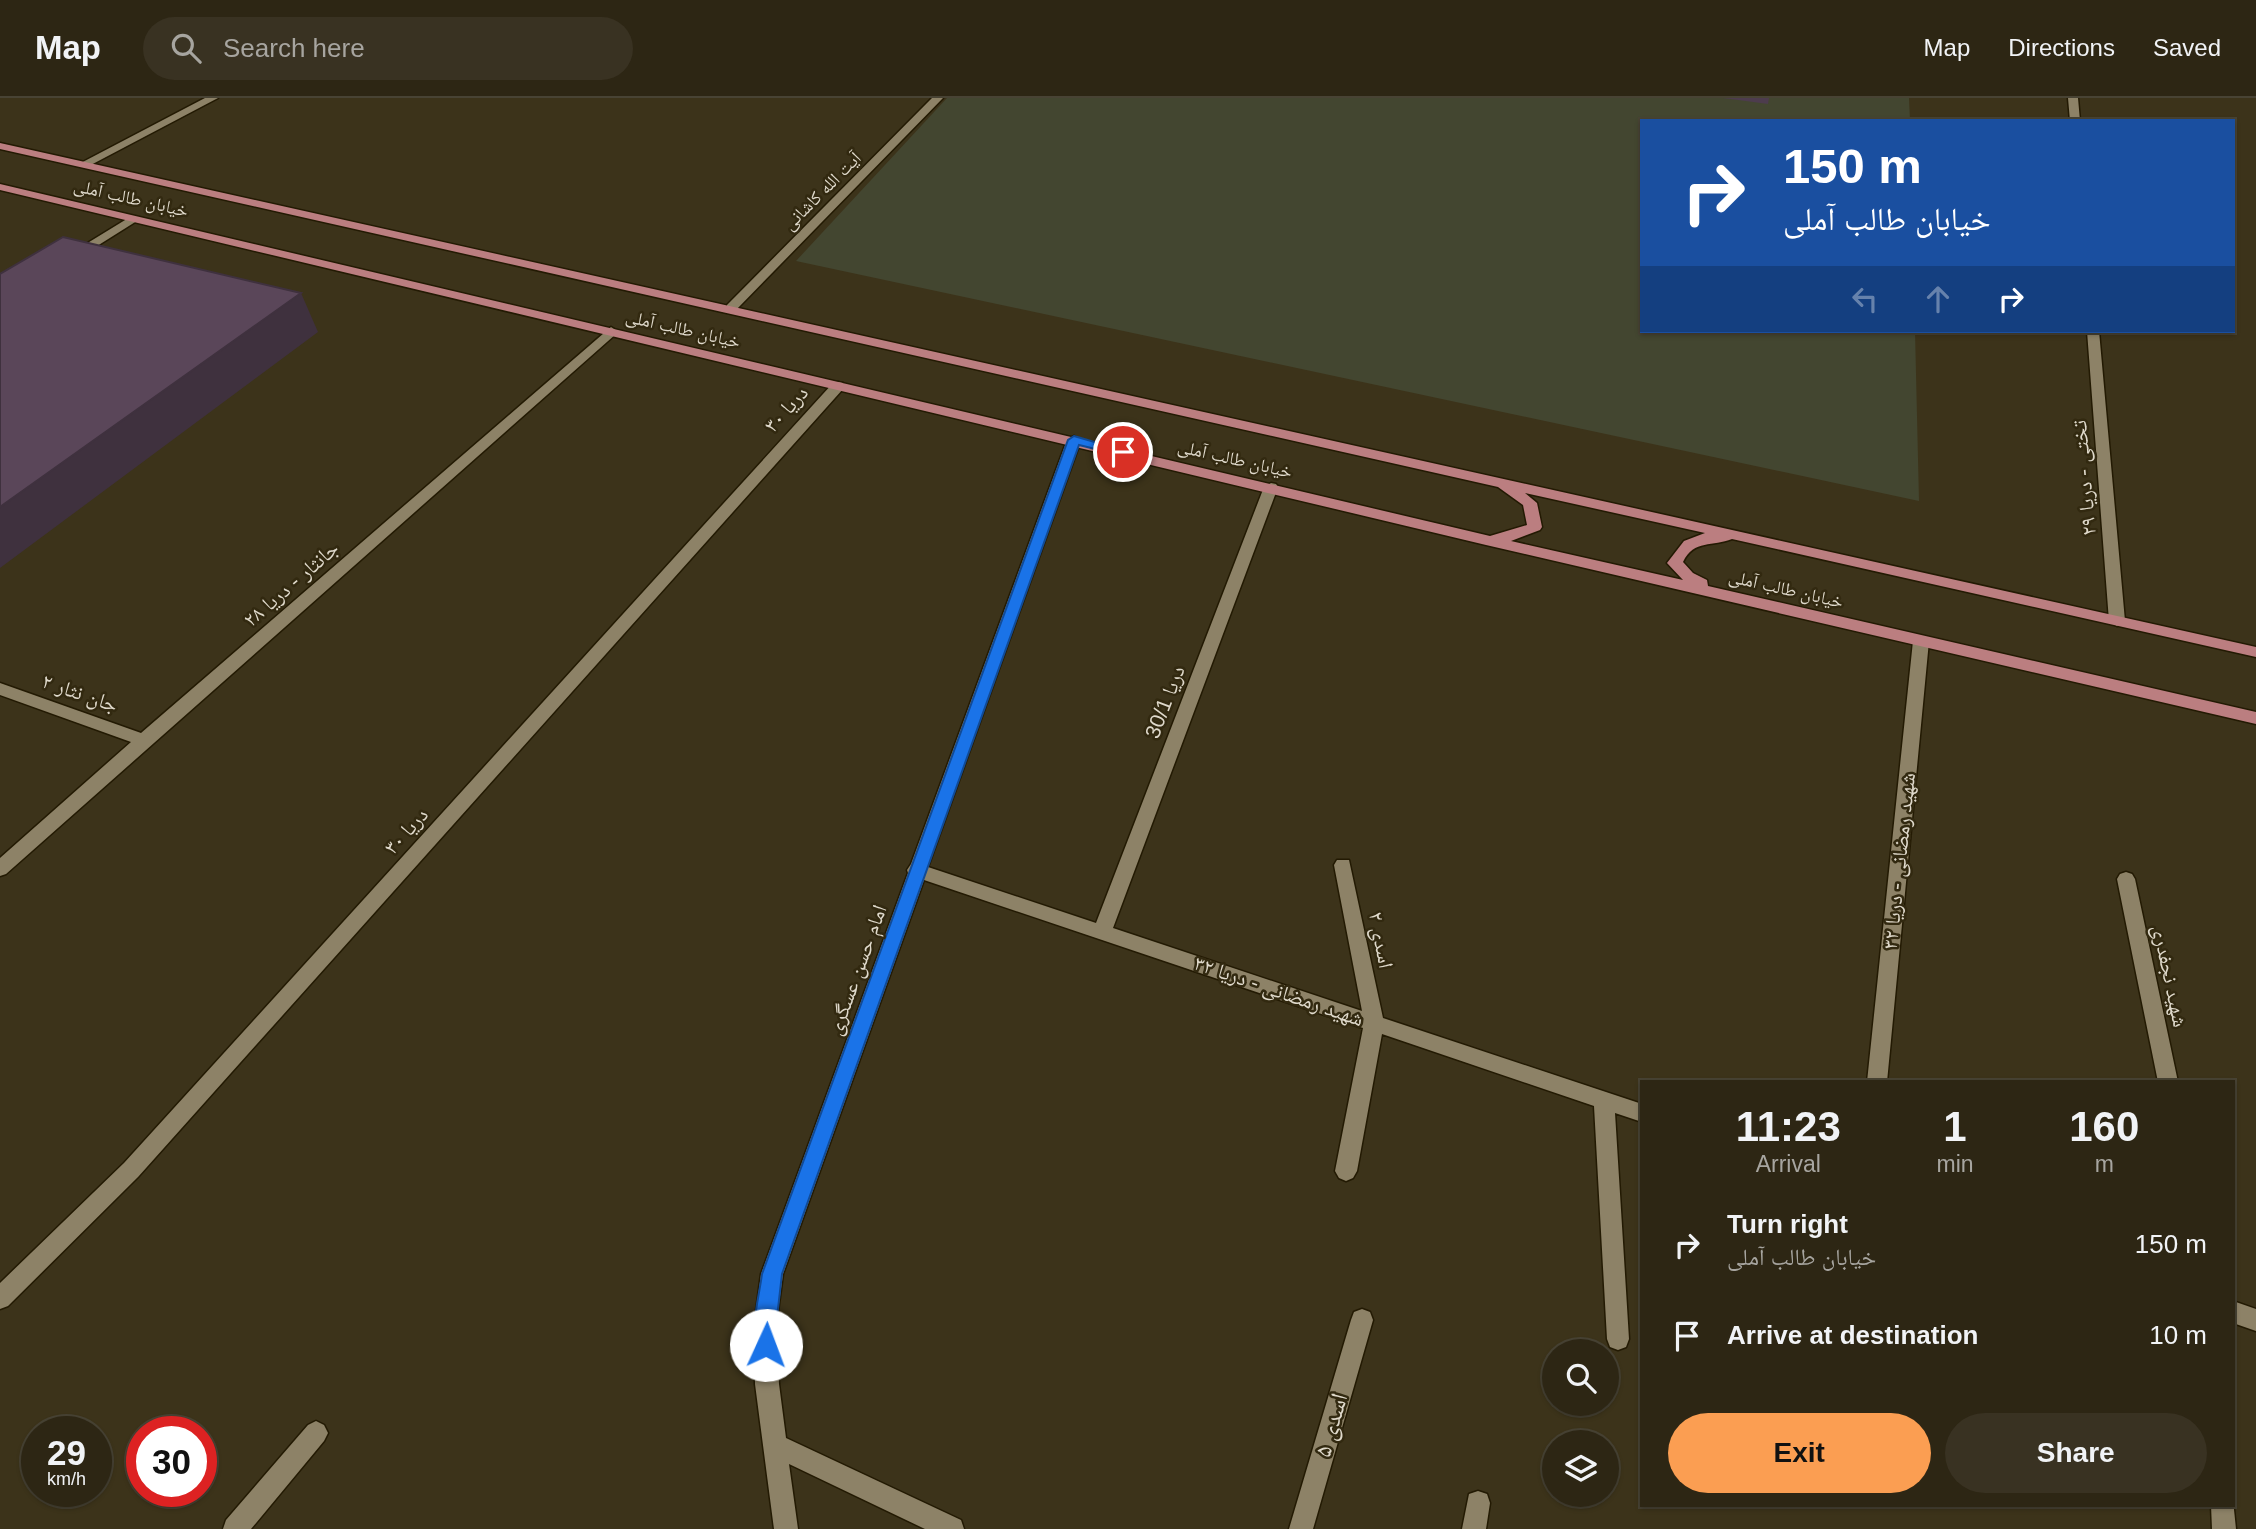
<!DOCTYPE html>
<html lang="en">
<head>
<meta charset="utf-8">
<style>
	body { margin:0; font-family:Arial,"Noto Naskh Arabic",sans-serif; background:#393222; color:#f1f3f6; height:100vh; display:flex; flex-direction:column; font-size:26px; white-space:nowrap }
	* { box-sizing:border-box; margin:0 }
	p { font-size:23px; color:#a7a5a0 }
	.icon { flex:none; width:38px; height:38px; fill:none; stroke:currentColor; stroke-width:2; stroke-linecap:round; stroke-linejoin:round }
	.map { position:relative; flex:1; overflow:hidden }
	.drawer { position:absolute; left:1640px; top:982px; width:595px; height:427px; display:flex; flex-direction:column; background:#2d2614; border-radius:0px; box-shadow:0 2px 5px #0004,0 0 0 2px #484334 }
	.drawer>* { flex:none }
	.top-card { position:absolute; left:1640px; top:21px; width:595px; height:214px; border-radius:0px; box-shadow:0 2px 5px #0004,0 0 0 2px #484334; background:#1a4fa0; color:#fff; overflow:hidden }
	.controls { position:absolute; left:1542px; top:1241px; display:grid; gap:14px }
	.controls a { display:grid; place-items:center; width:77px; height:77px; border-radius:50%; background:#2d2614; box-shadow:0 2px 5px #0004,0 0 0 2px #484334; font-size:35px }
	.speed { position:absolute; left:21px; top:1318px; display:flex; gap:14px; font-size:35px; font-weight:700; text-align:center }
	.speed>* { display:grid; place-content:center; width:91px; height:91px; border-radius:50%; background:#2d2614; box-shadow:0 2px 5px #0004,0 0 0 2px #484334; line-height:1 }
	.speed small { font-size:18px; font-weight:400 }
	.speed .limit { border:10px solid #d22; background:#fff; color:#111 }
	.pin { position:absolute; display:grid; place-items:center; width:60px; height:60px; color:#fff; margin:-30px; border:4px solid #fff; border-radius:50%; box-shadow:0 2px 7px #0007 }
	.me { position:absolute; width:77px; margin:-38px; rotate:2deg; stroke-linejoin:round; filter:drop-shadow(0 0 5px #0008) }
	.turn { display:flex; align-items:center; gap:24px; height:147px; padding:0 28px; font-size:32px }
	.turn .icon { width:91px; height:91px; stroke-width:2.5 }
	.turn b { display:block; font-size:49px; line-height:60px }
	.lanes { display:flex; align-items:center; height:66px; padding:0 28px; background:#0003; justify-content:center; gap:35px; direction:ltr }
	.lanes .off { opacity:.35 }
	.eta { display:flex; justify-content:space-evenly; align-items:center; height:119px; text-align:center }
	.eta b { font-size:42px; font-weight:600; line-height:49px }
	.primary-button { display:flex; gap:14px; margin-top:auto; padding:14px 28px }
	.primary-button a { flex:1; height:80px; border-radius:42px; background:#fb9e52; color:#111; font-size:28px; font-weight:600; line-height:80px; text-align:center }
	.primary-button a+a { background:#393222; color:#f1f3f6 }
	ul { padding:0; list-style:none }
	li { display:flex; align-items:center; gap:21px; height:91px; padding:0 28px }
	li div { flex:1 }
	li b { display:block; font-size:26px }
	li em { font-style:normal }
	header { display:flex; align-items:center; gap:42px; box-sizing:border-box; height:98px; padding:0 35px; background:#2d2614; border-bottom:2px solid #484334 }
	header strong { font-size:33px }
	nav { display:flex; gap:38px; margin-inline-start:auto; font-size:24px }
	.search { width:490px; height:63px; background:#393222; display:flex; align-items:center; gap:18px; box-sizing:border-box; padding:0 24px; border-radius:38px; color:#a7a5a0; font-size:26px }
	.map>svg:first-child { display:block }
	.green { fill:#434630 }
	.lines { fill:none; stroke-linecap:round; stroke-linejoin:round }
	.minor-casing { stroke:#231a03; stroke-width:3 }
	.major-casing { stroke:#231a03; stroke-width:3 }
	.minor { fill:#8d8267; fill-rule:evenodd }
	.major { fill:#bb7e80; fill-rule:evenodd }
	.wall { fill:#4d3c4d }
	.shaded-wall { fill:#3f313e }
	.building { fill:#5a4659; stroke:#3f313e; stroke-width:2 }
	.route { fill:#1a73e8; stroke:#114b97; stroke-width:2 }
	.labels { text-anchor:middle; stroke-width:5; stroke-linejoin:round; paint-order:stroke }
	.far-street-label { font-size:18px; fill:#dfd9cb; stroke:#322910 }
	.street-label { font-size:21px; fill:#dfd9cb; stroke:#322910 }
	.near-street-label { font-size:24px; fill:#dfd9cb; stroke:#322910 }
</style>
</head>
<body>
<header>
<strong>Map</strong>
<div class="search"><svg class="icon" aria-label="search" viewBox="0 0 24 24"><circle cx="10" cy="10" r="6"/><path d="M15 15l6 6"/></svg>Search here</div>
<nav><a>Map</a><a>Directions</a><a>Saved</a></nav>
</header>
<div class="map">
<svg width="2256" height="1431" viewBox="0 0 2256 1431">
	<rect width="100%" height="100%" fill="#3c331a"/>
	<path class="green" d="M947 0H1909L1910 23H1642V233H1915L1919 403 796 163Z"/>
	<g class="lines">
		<defs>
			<path id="minor" d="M205 0H218L87 69 77 67Z
				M932 0H943L735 213H727V207Z
				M2068 0H2078L2080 23H2070Z
				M130 119 140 121 78 160 68 157Z
				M611 229 617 233 616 236 6 776 0 778V760L131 644 0 597V585L141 635Z
				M2087 233H2099L2125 523 2117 528 2109 523Z
				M838 284 843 285V291L138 1079 8 1208 0 1211V1185L124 1065 833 285Z
				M1074 338 1081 342 928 769 1096 825 1264 389 1271 385 1276 386 1278 389 1113 830 1362 913 1334 767 1337 762H1349L1383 920 1642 1006V1024L1615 1015 1629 1241 1626 1249 1618 1252 1610 1249 1607 1241 1594 1008 1382 936 1357 1073 1353 1080 1346 1083 1339 1080 1335 1073 1363 930 924 782 783 1176 776 1228 779 1286 786 1340 961 1422 964 1431H925L789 1366 798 1431H774L755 1286 754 1228 761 1176 908 775 907 772 911 766 1067 342Z
				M1921 538 1929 543 1887 984H1867L1913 543Z
				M2126 774 2132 776 2135 781 2178 984H2158L2117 781 2120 776Z
				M2233 1203 2256 1211V1233L2233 1225Z
				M1362 1211 1370 1214 1373 1222 1313 1431H1289L1351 1222 1354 1214Z
				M316 1323 324 1327 328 1335 324 1343 251 1431H223L226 1422 308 1327Z
				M1478 1393 1487 1396 1490 1405 1486 1431H1462L1469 1396Z
				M2233 1402 2236 1431H2212L2211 1407H2233Z"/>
			<path id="major" d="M0 45 2256 549V559L1732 441C1713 449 1694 441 1683 464L1693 475 1707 482 1708 488 2256 614V626L1486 447 0 92V86L1490 438 1527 427 1523 407 1498 389 0 51ZM1525 395 1705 435 1684 443 1667 465 1683 482 1511 443 1540 432 1542 429 1537 405Z"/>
		</defs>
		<use href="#minor" class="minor-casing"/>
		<use href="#major" class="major-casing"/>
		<use href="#minor" class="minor"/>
		<use href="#major" class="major"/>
	</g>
	<path class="wall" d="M1723 0H1769L1768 6Z"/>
	<path class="shaded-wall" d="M301 195 318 234 0 470V409Z"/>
	<path class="building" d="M63 139 301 195 0 409V176Z"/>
	<path class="route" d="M1074 338 1129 354 1123 358 1079 347 782 1176 776 1228V1247L773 1254 766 1257 758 1254C749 1232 759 1200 762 1176L1068 342Z"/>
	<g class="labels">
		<g class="far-street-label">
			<text transform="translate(822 93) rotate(-45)" y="6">آیت الله کاشانی</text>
			<text transform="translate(131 100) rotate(13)" y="6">خیابان طالب آملی</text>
			<text transform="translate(683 231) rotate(13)" y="6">خیابان طالب آملی</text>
			<text transform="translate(1235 361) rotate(13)" y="6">خیابان طالب آملی</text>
			<text transform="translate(1786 491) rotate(13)" y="6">خیابان طالب آملی</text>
		</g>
		<g class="street-label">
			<text transform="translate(786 311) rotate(-48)" y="7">دریا ۳۰</text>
			<text transform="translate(2084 380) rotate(-95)" y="7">تختی - دریا ۲۹</text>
			<text transform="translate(291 486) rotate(-41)" y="7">جانثار - دریا ۲۸</text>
			<text transform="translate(80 595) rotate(19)" y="7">جان نثار ۲</text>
			<text transform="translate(1165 604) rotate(-69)" y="7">دریا 30/1</text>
			<text transform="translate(406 733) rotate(-48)" y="7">دریا ۳۰</text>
			<text transform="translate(1899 763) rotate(-84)" y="7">شهید رمضانی - دریا ۳۲</text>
			<text transform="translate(1381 842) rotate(79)" y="7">اسدی ۲</text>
			<text transform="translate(857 872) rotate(-70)" y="7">امام حسن عسگری</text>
			<text transform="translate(2170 878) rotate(78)" y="7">شهید نجفدری</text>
			<text transform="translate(1279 893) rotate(19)" y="7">شهید رمضانی - دریا ۳۲</text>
		</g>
		<g class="near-street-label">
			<text transform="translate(1331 1327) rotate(-74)" y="8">اسدی ۵</text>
		</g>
	</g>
</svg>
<div class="controls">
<a><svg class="icon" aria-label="search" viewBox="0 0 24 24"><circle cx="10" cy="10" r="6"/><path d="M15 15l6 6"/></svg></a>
<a><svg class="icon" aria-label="layers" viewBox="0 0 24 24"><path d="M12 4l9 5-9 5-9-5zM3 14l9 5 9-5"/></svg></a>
</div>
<div class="speed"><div>29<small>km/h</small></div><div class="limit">30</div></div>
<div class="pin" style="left:1123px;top:354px;background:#d93025"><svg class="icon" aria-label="arrive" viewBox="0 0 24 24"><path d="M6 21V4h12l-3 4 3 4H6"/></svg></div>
<svg class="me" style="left:766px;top:1247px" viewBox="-20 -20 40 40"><circle r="19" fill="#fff"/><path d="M0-13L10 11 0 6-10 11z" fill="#1a73e8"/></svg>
<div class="top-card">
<div class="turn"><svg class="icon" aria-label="right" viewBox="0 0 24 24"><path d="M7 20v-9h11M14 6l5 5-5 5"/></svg><div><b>150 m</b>خیابان طالب آملی</div></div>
<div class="lanes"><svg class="icon off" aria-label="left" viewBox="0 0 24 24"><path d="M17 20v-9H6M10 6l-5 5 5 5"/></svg><svg class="icon off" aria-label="ahead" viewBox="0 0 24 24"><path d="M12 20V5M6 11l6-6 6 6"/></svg><svg class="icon" aria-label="right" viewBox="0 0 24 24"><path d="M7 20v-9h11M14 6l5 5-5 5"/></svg></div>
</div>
<section class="drawer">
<div class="eta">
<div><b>11:23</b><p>Arrival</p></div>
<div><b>1</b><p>min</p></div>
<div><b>160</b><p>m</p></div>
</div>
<ul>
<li><svg class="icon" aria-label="right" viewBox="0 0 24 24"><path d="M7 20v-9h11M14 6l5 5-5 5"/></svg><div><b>Turn right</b><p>خیابان طالب آملی</p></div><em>150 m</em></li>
<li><svg class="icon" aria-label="arrive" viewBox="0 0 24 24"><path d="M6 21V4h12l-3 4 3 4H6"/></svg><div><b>Arrive at destination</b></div><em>10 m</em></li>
</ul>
<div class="primary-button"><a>Exit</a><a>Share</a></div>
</section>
</div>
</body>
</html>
